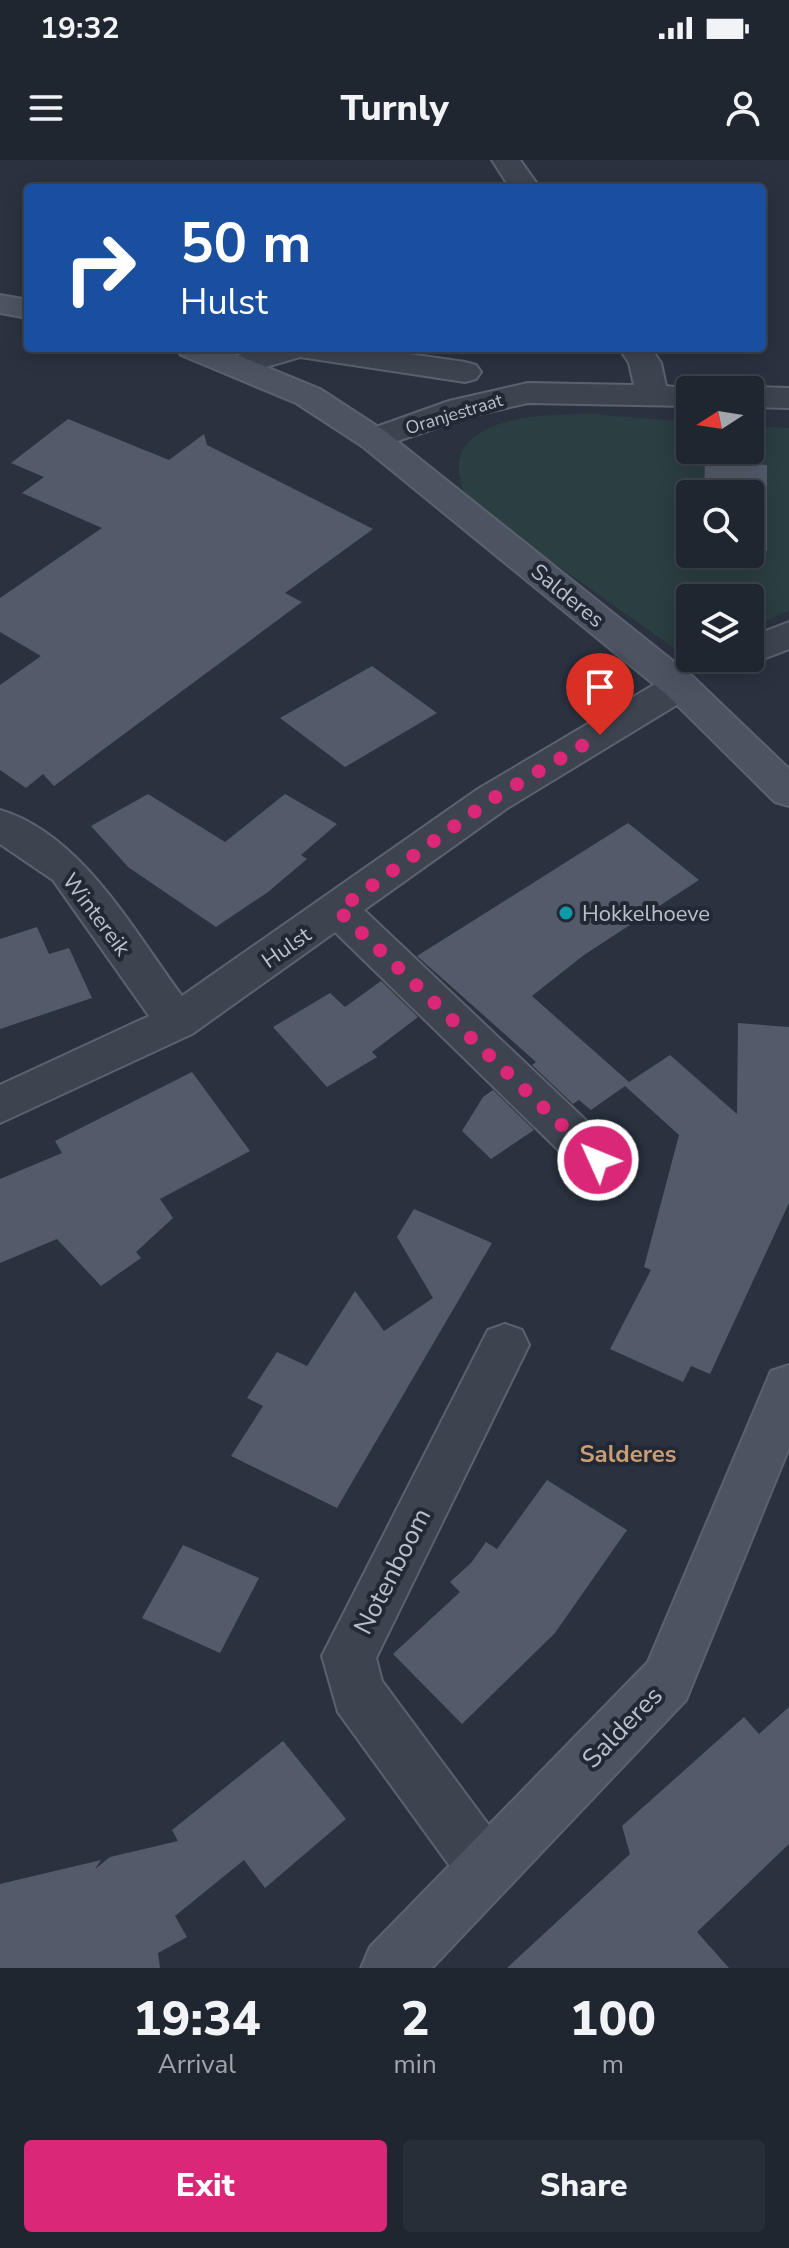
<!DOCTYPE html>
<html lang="en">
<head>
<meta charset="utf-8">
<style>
	body { margin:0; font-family:"Nunito Sans",sans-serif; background:#282e38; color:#f1f3f6; height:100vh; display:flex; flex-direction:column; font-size:30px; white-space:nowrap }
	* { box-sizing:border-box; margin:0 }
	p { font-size:26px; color:#a2a5ab }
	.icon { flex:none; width:44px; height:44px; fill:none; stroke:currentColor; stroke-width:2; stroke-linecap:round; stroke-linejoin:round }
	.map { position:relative; height:1808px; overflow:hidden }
	.details { display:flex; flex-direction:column; background:#202630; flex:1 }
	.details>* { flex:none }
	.banner { position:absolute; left:24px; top:24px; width:742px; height:168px; border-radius:8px; box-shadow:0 4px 20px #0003,0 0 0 2px #3d434c; background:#1a4fa0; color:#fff; overflow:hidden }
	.needle { width:52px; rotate:258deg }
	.tools { position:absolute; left:676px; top:216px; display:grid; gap:16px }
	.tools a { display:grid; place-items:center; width:88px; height:88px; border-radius:8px; background:#202630; box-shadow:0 4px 20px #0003,0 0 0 2px #3d434c; font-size:40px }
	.pin { position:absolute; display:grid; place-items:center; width:68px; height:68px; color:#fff; margin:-82px -34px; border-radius:50% 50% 50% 0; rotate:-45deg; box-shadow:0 0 8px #0007 }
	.pin .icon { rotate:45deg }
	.me { position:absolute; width:88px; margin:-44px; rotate:314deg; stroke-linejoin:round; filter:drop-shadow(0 0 6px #0008) }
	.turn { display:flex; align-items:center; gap:28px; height:168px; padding:0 24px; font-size:36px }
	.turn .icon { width:104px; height:104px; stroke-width:2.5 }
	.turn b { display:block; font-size:56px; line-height:68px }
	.eta { display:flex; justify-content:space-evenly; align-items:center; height:136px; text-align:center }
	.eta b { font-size:48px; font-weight:800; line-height:56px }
	.action { display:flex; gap:16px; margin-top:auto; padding:16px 24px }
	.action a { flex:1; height:92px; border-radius:8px; background:#db2777; color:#fff; font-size:32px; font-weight:800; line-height:92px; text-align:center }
	.action a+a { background:#282e38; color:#f1f3f6 }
	.status { display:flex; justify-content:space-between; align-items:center; height:56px; padding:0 40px; background:#202630; direction:ltr }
	.status svg { height:22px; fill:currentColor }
	header { display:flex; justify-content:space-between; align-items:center; height:104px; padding:0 24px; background:#202630; font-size:36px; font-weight:800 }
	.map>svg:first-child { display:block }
	.green { fill:#2b3e41; fill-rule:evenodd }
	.building { fill:#535b6a }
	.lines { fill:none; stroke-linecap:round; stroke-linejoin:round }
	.street-casing { stroke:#5b626d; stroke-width:4 }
	.secondary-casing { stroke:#5b626d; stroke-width:4 }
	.street { fill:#3d4450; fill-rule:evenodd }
	.secondary { fill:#4c5462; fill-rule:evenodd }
	.route { stroke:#db2777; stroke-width:14; stroke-dasharray:0 25.2 }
	.culture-dot { fill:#0f9aa8; stroke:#222935; stroke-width:3 }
	.labels { text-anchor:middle; stroke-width:8; stroke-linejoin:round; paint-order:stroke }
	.far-street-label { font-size:18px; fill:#bac0ca; stroke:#222935 }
	.street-label { font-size:22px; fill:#bac0ca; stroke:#222935 }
	.poi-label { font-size:22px; fill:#bac0ca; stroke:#222935; text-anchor:start }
	.neighbourhood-label { font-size:24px; font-weight:bold; fill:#cb9d74; stroke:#222935 }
	.near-street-label { font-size:26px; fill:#bac0ca; stroke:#222935 }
</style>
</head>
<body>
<div class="status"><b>19:32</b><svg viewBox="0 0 49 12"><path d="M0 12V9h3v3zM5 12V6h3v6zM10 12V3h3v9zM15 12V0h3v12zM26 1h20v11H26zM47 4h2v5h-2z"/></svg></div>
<header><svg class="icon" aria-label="menu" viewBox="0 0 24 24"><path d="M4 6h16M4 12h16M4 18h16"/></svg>Turnly<svg class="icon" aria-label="person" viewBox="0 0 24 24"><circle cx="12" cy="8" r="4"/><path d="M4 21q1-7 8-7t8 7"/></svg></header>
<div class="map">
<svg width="789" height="1808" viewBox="0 0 789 1808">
	<rect width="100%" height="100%" fill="#2a3240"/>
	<path class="green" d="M592 254 690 262V290H750V266L789 268V450L750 469V438H690V493L677 490 528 385 463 331C461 319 456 305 461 294 479 253 555 255 592 254ZM690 334H750V394H690Z"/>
	<path class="building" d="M68 259 169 300 204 274 207 285 373 369 285 433 302 442 54 626 43 614 26 628 0 610V525L41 496 0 472V438L102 368 22 333 44 317 11 303Z
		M705 301 767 305V391L750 389V334H704Z
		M372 506 437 553 345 607 280 558Z
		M148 634 225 682 285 634 337 664 301 695 307 699 268 732 216 767 128 707 91 666Z
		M628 663 699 720 584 795 532 836 629 922 670 895 737 954 738 863 789 867V1043L710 1214 691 1206 683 1222 610 1189 651 1110 644 1107 679 975 625 926 591 950 579 940 573 944 532 905 536 902 417 796Z
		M37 767 49 794 69 788 92 838 0 869V779Z
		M381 821 418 857 372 892 377 897 327 927 273 867 330 833 345 847Z
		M192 912 250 991 160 1039 173 1058 136 1092 141 1098 101 1126 57 1079 0 1103V1019L62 993 55 981Z
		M493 930 534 970 491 999 462 971 483 937Z
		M414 1049 492 1083 337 1348 231 1296 263 1246 247 1238 277 1192 307 1206 355 1131 384 1171 433 1138 397 1077Z
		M547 1320 627 1370 555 1473 462 1564 393 1494 460 1432 450 1422 471 1403 486 1382 497 1389Z
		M183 1385 259 1418 220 1493 142 1458Z
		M789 1547V1684L697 1772 729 1808H507L630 1694 622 1666 744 1557 759 1574Z
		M283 1581 346 1659 265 1728 244 1700 175 1756 187 1777 158 1793 160 1808H0V1724L101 1700 95 1709 110 1697 178 1681 172 1670Z"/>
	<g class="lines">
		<defs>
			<path id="street" d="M492 0H520L540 28H510Z
				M263 188H367L465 202 476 205 481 212 476 219 465 222 300 197 239 215 228 212 223 205 228 198Z
				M619 188H651L661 203 666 226 702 230H690V246L528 243 471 256 374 289 362 286 357 279 362 272 449 241 528 223 634 225 629 203Z
				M750 227 789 228V248L750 247V230H739Z
				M789 462V489L750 504 737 501 735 498H750V477Z
				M680 513 693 517 699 526 693 535 506 649 364 750 614 987 621 1000 614 1013 598 1019 582 1013 335 772 192 874 0 963V925L149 856 53 720 0 684V650C81 674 134 771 182 836L478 629 667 517Z
				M505 1164 522 1170 529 1185 376 1498 382 1521 505 1687 514 1707 505 1727 485 1736 465 1727 338 1552 322 1496 488 1170Z"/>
			<path id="secondary" d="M0 135 28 140V158L0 153Z
				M176 188H220L320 229 386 272 693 517 789 609V646L775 642 667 535 362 286 296 243 181 195Z
				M789 1205V1288L686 1540 432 1808H361L370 1787 648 1502 771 1211Z"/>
		</defs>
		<use href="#street" class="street-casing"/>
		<use href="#secondary" class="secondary-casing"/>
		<use href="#street" class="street"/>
		<use href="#secondary" class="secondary"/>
	</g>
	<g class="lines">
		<path class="route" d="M598 1000 338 750 492 639 600 575"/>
	</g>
	<circle class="culture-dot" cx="566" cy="753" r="8"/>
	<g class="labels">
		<g class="far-street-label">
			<text transform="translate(454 254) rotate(-17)" y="6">Oranjestraat</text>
		</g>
		<g class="street-label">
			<text transform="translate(568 435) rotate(39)" y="8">Salderes</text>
			<text transform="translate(97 754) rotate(53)" y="8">Wintereik</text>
			<text transform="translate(286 787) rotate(-35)" y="8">Hulst</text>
		</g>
		<g class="poi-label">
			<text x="582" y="761">Hokkelhoeve</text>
		</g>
		<g class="neighbourhood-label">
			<text x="628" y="1302">Salderes</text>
		</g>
		<g class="near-street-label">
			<text transform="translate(392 1411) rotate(-63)" y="9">Notenboom</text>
			<text transform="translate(622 1567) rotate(-46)" y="9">Salderes</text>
		</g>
	</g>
</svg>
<div class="tools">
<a><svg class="needle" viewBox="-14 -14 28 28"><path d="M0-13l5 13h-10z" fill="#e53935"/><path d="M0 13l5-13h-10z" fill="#a2a5ab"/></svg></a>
<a><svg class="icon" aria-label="search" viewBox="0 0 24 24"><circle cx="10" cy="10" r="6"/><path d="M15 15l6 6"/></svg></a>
<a><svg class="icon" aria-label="layers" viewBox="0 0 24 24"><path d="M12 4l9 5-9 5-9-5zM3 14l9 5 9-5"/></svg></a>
</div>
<div class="pin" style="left:600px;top:575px;background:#d93025"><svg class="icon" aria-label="arrive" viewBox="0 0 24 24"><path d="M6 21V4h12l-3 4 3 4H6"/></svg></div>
<svg class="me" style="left:598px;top:1000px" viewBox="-20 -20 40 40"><circle r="17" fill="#db2777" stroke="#fff" stroke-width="3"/><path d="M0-11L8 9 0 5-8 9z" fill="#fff"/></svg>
<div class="banner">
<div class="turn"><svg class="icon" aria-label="right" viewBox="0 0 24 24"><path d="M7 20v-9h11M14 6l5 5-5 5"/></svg><div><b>50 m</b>Hulst</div></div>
</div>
</div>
<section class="details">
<div class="eta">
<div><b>19:34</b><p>Arrival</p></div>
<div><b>2</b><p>min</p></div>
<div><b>100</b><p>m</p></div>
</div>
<div class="action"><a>Exit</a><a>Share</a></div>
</section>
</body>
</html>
